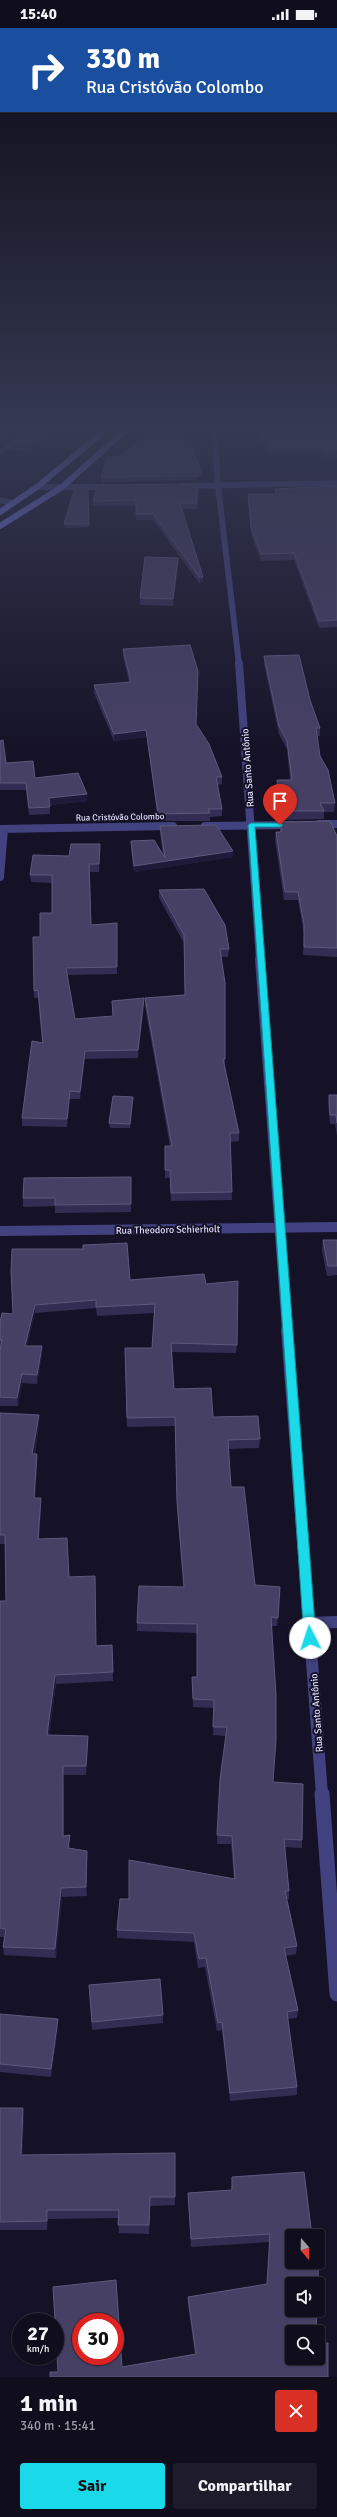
<!DOCTYPE html>
<html lang="pt">
<head>
<meta charset="utf-8">
<style>
	body { margin:0; font-family:Signika,sans-serif; background:#1e1c2a; color:#f1f3f6; height:100vh; display:flex; flex-direction:column; font-size:15px; white-space:nowrap }
	* { box-sizing:border-box; margin:0 }
	p { font-size:13px; color:#9c9ca4 }
	.icon { flex:none; width:22px; height:22px; fill:none; stroke:currentColor; stroke-width:2; stroke-linecap:round; stroke-linejoin:round }
	.map { position:relative; height:2349px; overflow:hidden }
	.drawer { display:flex; flex-direction:column; background:#100e1d; flex:1 }
	.drawer>* { flex:none }
	.banner { position:absolute; left:0px; top:0px; width:337px; height:84px; box-shadow:0 1px 3px #0004,0 0 0 1px #302e3b; background:#1a4fa0; color:#fff; overflow:hidden }
	.needle { width:26px; rotate:160deg }
	.controls { position:absolute; left:285px; top:2201px; display:grid; gap:8px }
	.controls a { display:grid; place-items:center; width:40px; height:40px; border-radius:4px; background:#100e1d; box-shadow:0 1px 3px #0004,0 0 0 1px #302e3b; font-size:20px }
	.speed { position:absolute; left:12px; top:2285px; display:flex; gap:8px; font-size:20px; font-weight:700; text-align:center }
	.speed>* { display:grid; place-content:center; width:52px; height:52px; border-radius:50%; background:#100e1d; box-shadow:0 1px 3px #0004,0 0 0 1px #302e3b; line-height:1 }
	.speed small { font-size:10px; font-weight:400 }
	.speed .limit { border:6px solid #d22; background:#fff; color:#111 }
	.pin { position:absolute; display:grid; place-items:center; width:34px; height:34px; color:#fff; margin:-41px -17px; border-radius:50% 50% 50% 0; rotate:-45deg; box-shadow:0 0 4px #0007 }
	.pin .icon { rotate:45deg }
	.me { position:absolute; width:44px; margin:-22px; rotate:356deg; stroke-linejoin:round; filter:drop-shadow(0 0 3px #0008) }
	.turn { display:flex; align-items:center; gap:14px; height:84px; padding:0 20px; font-size:18px }
	.turn .icon { width:52px; height:52px; stroke-width:2.5 }
	.turn b { display:block; font-size:28px; line-height:34px }
	.round { display:grid; place-items:center; flex:none; width:42px; height:42px; border-radius:4px; background:#1e1c2a }
	.head { display:flex; align-items:center; justify-content:space-between; height:68px; padding:0 20px }
	h1 { font-size:24px; font-weight:700; line-height:30px }
	.button { display:flex; gap:8px; margin-top:auto; padding:8px 20px }
	.button a { flex:1; height:46px; border-radius:4px; background:#1ad9e9; color:#111; font-size:16px; font-weight:700; line-height:46px; text-align:center }
	.button a+a { background:#1e1c2a; color:#f1f3f6 }
	.status { display:flex; justify-content:space-between; align-items:center; height:28px; padding:0 20px; background:#100e1d; direction:ltr }
	.status svg { height:11px; fill:currentColor }
	.map>svg:first-child { display:block }
	.lines { fill:none; stroke-linecap:round; stroke-linejoin:round }
	.minor-far4 { stroke:#434281; stroke-width:6 }
	.minor-far3 { stroke:#434281; stroke-width:8 }
	.minor-far2 { stroke:#434281; stroke-width:10 }
	.minor-far1 { stroke:#434281; stroke-width:12 }
	.minor { stroke:#434281; stroke-width:15 }
	.tertiary { stroke:#434281; stroke-width:10 }
	.secondary { stroke:#7c7cf2; stroke-width:6 }
	.wall { fill:#342d53 }
	.shaded-wall { fill:#201a3a }
	.building { fill:#464065; stroke:#5e587d; fill-rule:evenodd }
	.route { fill:#1ad9e9; stroke:#118d97 }
	.labels { text-anchor:middle; stroke-width:4; stroke-linejoin:round; paint-order:stroke }
	.far-street-label { font-size:9px; fill:#dfdcfc; stroke:#151227 }
	.street-label { font-size:10px; fill:#dfdcfc; stroke:#151227 }
</style>
</head>
<body>
<div class="status"><b>15:40</b><svg viewBox="0 0 49 12"><path d="M0 12V9h3v3zM5 12V6h3v6zM10 12V3h3v9zM15 12V0h3v12zM26 1h20v11H26zM47 4h2v5h-2z"/></svg></div>
<div class="map">
<svg width="337" height="2349" viewBox="0 0 337 2349">
	<rect width="100%" height="100%" fill="#151227"/>
	<g class="lines">
		<path class="minor-far4" d="M214 399 218 458 239 636
			M0 424 43 399
			M183 458 337 455
			M37 459H111
			M0 472 11 475"/>
		<path class="minor-far3" d="M239 635 260 932
			M319 796H337
			M205 798 293 797
			M0 801 173 798
			M0 849 4 801"/>
		<path class="minor-far2" d="M260 931 287 1303"/>
		<path class="minor-far1" d="M287 1302 322 1767
			M309 1595 337 1594"/>
		<path class="minor" d="M322 1766 337 1966"/>
		<path class="tertiary" d="M0 1203 337 1199"/>
		<path class="secondary" d="M0 484 37 459 109 399
			M0 498 62 459 129 399"/>
	</g>
	<path class="wall" d="M40 399 28 424 14 421 13 415Z
		M253 399H337V429H324L323 426 270 427Z
		M185 405V410L181 413 201 445 200 449H197V452L101 454V449L118 429Z
		M197 456V481H182L203 549V554L200 556 153 492H136V478H93V473Z
		M337 458V599L319 600 294 532 261 533 251 506 248 473V466H275V461Z
		M88 459 89 499 65 500 64 496Z
		M178 537 173 578 140 577V570Z
		M123 621 196 696 222 749V756L217 757 222 781V788L210 789V793H158L147 709 114 713 94 665V657L129 654 123 628Z
		M264 628 310 672 320 700V708H317L320 728 335 775 334 784H324V791L279 792 277 760V752H290L287 721 279 706 264 636Z
		M0 713 6 735 35 750 87 766V773L50 777V786L29 787 26 762H0Z
		M281 794 337 808V929L303 927 304 905 298 872H284L275 812 276 804H280Z
		M160 798 233 823V829L134 844 131 820V813L163 828 160 804Z
		M100 816V823L99 844H90L91 897 117 895V946L67 947 75 991 113 988 144 978 138 1030 85 1031 80 1071H70L67 1099 22 1098V1090L42 1015 38 970H34V963L40 909 52 885V855L31 854 30 847 69 828Z
		M159 862 229 921 228 929H221L225 1031V1039H224L239 1105V1113L230 1114 232 1172 171 1173 170 1150H165V1118H170L145 978V970L185 967 184 915 159 870Z
		M329 1067H337V1108L335 1096H330L328 1075Z
		M133 1073 130 1100H110L109 1095Z
		M131 1149V1184L55 1185V1178L23 1179V1170Z
		M323 1212H337V1247L327 1248 322 1222Z
		M11 1243 130 1252 206 1256 237 1317 236 1325 172 1324 174 1361 213 1389 260 1411 259 1420 228 1421 231 1459 255 1557 280 1559 277 1598H272L273 1754 302 1812V1820L285 1819 289 1863V1871H287L297 1918 296 1926 286 1928 298 1982 297 1990 288 1991 297 2059V2067L230 2073 222 2002 217 2003 205 1939 198 1940 194 1914 117 1910V1902L129 1871 234 1851 231 1816H217L220 1751 226 1708 213 1707 214 1680 193 1679 192 1649H197V1605L137 1603V1595L184 1559 177 1482 175 1398 127 1399 125 1320H152L154 1285 97 1288 96 1280 35 1285 27 1318H42V1327L37 1356 22 1355 18 1378H0V1294L13 1286Z
		M0 1385 39 1396 35 1426H37V1435L35 1470H41V1479L39 1511 69 1549 96 1618 112 1617 113 1653 56 1656 49 1707 88 1708V1717L86 1747H63L64 1808 70 1807V1820L87 1823V1868L62 1869 56 1930 4 1927 3 1919 5 1909H0V1573H6L5 1516H0Z
		M89 1957 163 1987V1995L92 2002Z
		M0 1986 58 1991V1999L51 2049 0 2044Z
		M0 2080 24 2089 22 2127 175 2125V2177L150 2178 149 2206 119 2205 118 2190 48 2191 47 2202H0Z
		M304 2144 292 2304 328 2349 58 2344 122 2339 195 2326 188 2277V2269L267 2256 270 2214 191 2219 188 2173V2165L231 2162 232 2149Z"/>
	<path class="shaded-wall" d="M22 399H33L0 419V412Z
		M53 399H63L28 424V417Z
		M185 405V410L177 416V412Z
		M178 530V537L173 578V571Z
		M203 549V554L200 556V550Z
		M146 702 147 709 114 713V706Z
		M87 766V773L49 777V770Z
		M233 823V829L134 844V838Z
		M144 970V978L138 1030V1022Z
		M85 1023V1031L80 1071V1064Z
		M70 1063V1071L67 1099V1091Z
		M133 1069V1073L130 1100V1096Z
		M35 1277V1285L25 1326V1318Z
		M42 1318V1327L37 1356V1347Z
		M22 1346V1355L18 1378 17 1370Z
		M39 1387V1396L33 1435 32 1426Z
		M37 1426V1435L35 1479 34 1470Z
		M41 1470V1479L38 1521V1511Z
		M55 1647 56 1656 47 1716V1707Z
		M88 1708V1717L86 1747V1738Z
		M63 1738V1747L64 1817 63 1808Z
		M70 1807V1816L69 1829 68 1820Z
		M87 1823V1868L86 1859Z
		M61 1860 62 1869 56 1930 55 1921Z
		M58 1991V1999L51 2049V2041Z
		M23 2080 24 2089 22 2136 21 2127Z
		M47 2182 48 2191 47 2202Z"/>
	<path class="building" d="M0 399H22L0 412Z
		M40 399H53L28 417 13 415Z
		M258 399H337V422L324 423 323 420 271 421Z
		M155 401 185 405 177 412 191 414 201 445H197V448L101 449 108 429H118Z
		M197 456V475H180L203 549 200 550 153 486H136V472L93 473 98 457Z
		M337 458V592L319 593 294 525 261 526 251 499 248 466H277L275 461Z
		M75 459H88L89 496H64Z
		M145 529 178 530 173 571 140 570Z
		M190 617 198 643 196 696 209 716 222 749H216L222 781H208L210 785 158 786 146 702 114 706 94 657 131 654 123 621Z
		M299 627 310 672 320 700H316L320 728 328 742 335 775H320L324 783H280L277 752H292L287 713 279 698 264 628Z
		M3 712 6 735 33 733 35 750 78 745 87 766 49 770 50 779 29 780 26 755H0V713Z
		M330 793 337 808V920L304 919V896L298 864H285L276 804H281V794Z
		M216 797 233 823 134 838 131 813 154 812 165 830 160 798Z
		M71 816H100L99 836H89L91 897 117 895V939L66 940 75 991 113 988 112 973 144 970 138 1022 85 1023 80 1064 70 1063 67 1091 22 1090 32 1013 43 1015 38 962 34 963 33 909H40V885H52V847H30L33 827 69 828Z
		M204 861 225 897 229 921H220L225 955V1031H223L239 1105H230L232 1164 171 1165 170 1142H165V1118H172L145 970 185 967 184 907 159 862Z
		M329 1067H337V1095L336 1087H330Z
		M113 1068 133 1069 130 1096 109 1095Z
		M131 1149V1176L55 1177V1170H23L24 1150Z
		M323 1212H337V1238H328Z
		M127 1215 130 1252 204 1246 206 1256 238 1253 237 1317 171 1315 174 1361 211 1360 213 1389 258 1388 260 1411 228 1412 231 1459H244L255 1557 280 1559 278 1590 271 1589 276 1666V1712L273 1754 303 1756 302 1812 284 1811 289 1863H285L297 1918 284 1920 298 1982 287 1984 297 2059 230 2065 222 1994 218 1995 206 1930 199 1931 194 1905 117 1902 120 1871H129V1832L235 1851 232 1808 217 1807 220 1751 227 1699H213L214 1672 193 1671 192 1649H197V1596L137 1595 139 1558 184 1559 177 1473 175 1389 127 1390 125 1320H152L155 1276 96 1279V1272L35 1277 25 1318H42L37 1347 22 1346 17 1370 0 1369V1322L2 1312H0V1294L2 1285 13 1286 11 1243 12 1221H83V1217Z
		M0 1385 39 1387 32 1426H37L34 1470H41L38 1511 67 1510 69 1549 95 1548 96 1618 112 1617 113 1644 55 1647 47 1707 88 1708 86 1738H63V1808L70 1807 68 1820 87 1823 86 1859 61 1860 55 1921 3 1919 6 1901 0 1900V1573H6L5 1507H0Z
		M160 1951 163 1987 92 1994 89 1957Z
		M0 1986 58 1991 51 2041 0 2036Z
		M0 2080H23L21 2127 175 2125V2169H150L149 2197H118L119 2182H47V2193L0 2194Z
		M304 2144 312 2208H292V2234H318V2211H319L318 2256H292V2282H317L316 2304H292V2330H318V2315H328V2349H50V2344H58L53 2259 116 2252 122 2339 196 2326 188 2269 267 2256 270 2206 191 2211 188 2165 232 2162V2149ZM81 2294H115V2328H81Z"/>
	<linearGradient id="sky" x2="0" y2="1"><stop stop-color="#0c0a15"/><stop offset="0.55" stop-color="#353952"/><stop offset="1" stop-color="#353952" stop-opacity="0"/></linearGradient>
	<rect width="337" height="728" fill="url(#sky)"/>
	<path class="route" d="M251 795H280L283 797 280 799H255L316 1610 310 1615 304 1610 248 797Z"/>
	<g class="labels">
		<g class="far-street-label">
			<text transform="translate(120 789) rotate(-1)" y="3">Rua Cristóvão Colombo</text>
		</g>
		<g class="street-label">
			<text transform="translate(247 740) rotate(-94)" y="4">Rua Santo Antônio</text>
			<text transform="translate(168 1201) rotate(-1)" y="4">Rua Theodoro Schierholt</text>
			<text transform="translate(316 1685) rotate(-94)" y="4">Rua Santo Antônio</text>
		</g>
	</g>
</svg>
<div class="controls">
<a><svg class="needle" viewBox="-14 -14 28 28"><path d="M0-13l5 13h-10z" fill="#e53935"/><path d="M0 13l5-13h-10z" fill="#9c9ca4"/></svg></a>
<a><svg class="icon" aria-label="sound" viewBox="0 0 24 24"><path d="M4 9h4l5-4v14l-5-4H4zM17 9q2 3 0 6"/></svg></a>
<a><svg class="icon" aria-label="search" viewBox="0 0 24 24"><circle cx="10" cy="10" r="6"/><path d="M15 15l6 6"/></svg></a>
</div>
<div class="speed"><div>27<small>km/h</small></div><div class="limit">30</div></div>
<div class="pin" style="left:280px;top:797px;background:#d93025"><svg class="icon" aria-label="arrive" viewBox="0 0 24 24"><path d="M6 21V4h12l-3 4 3 4H6"/></svg></div>
<svg class="me" style="left:310px;top:1610px" viewBox="-20 -20 40 40"><circle r="19" fill="#fff"/><path d="M0-13L10 11 0 6-10 11z" fill="#1ad9e9"/></svg>
<div class="banner">
<div class="turn"><svg class="icon" aria-label="right" viewBox="0 0 24 24"><path d="M7 20v-9h11M14 6l5 5-5 5"/></svg><div><b>330 m</b>Rua Cristóvão Colombo</div></div>
</div>
</div>
<section class="drawer">
<div class="head"><div><h1>1 min</h1><p>340 m · 15:41</p></div><a class="round" style="background:#d93025;color:#fff"><svg class="icon" aria-label="close" viewBox="0 0 24 24"><path d="M6 6l12 12M18 6L6 18"/></svg></a></div>
<div class="button"><a>Sair</a><a>Compartilhar</a></div>
</section>
</body>
</html>
